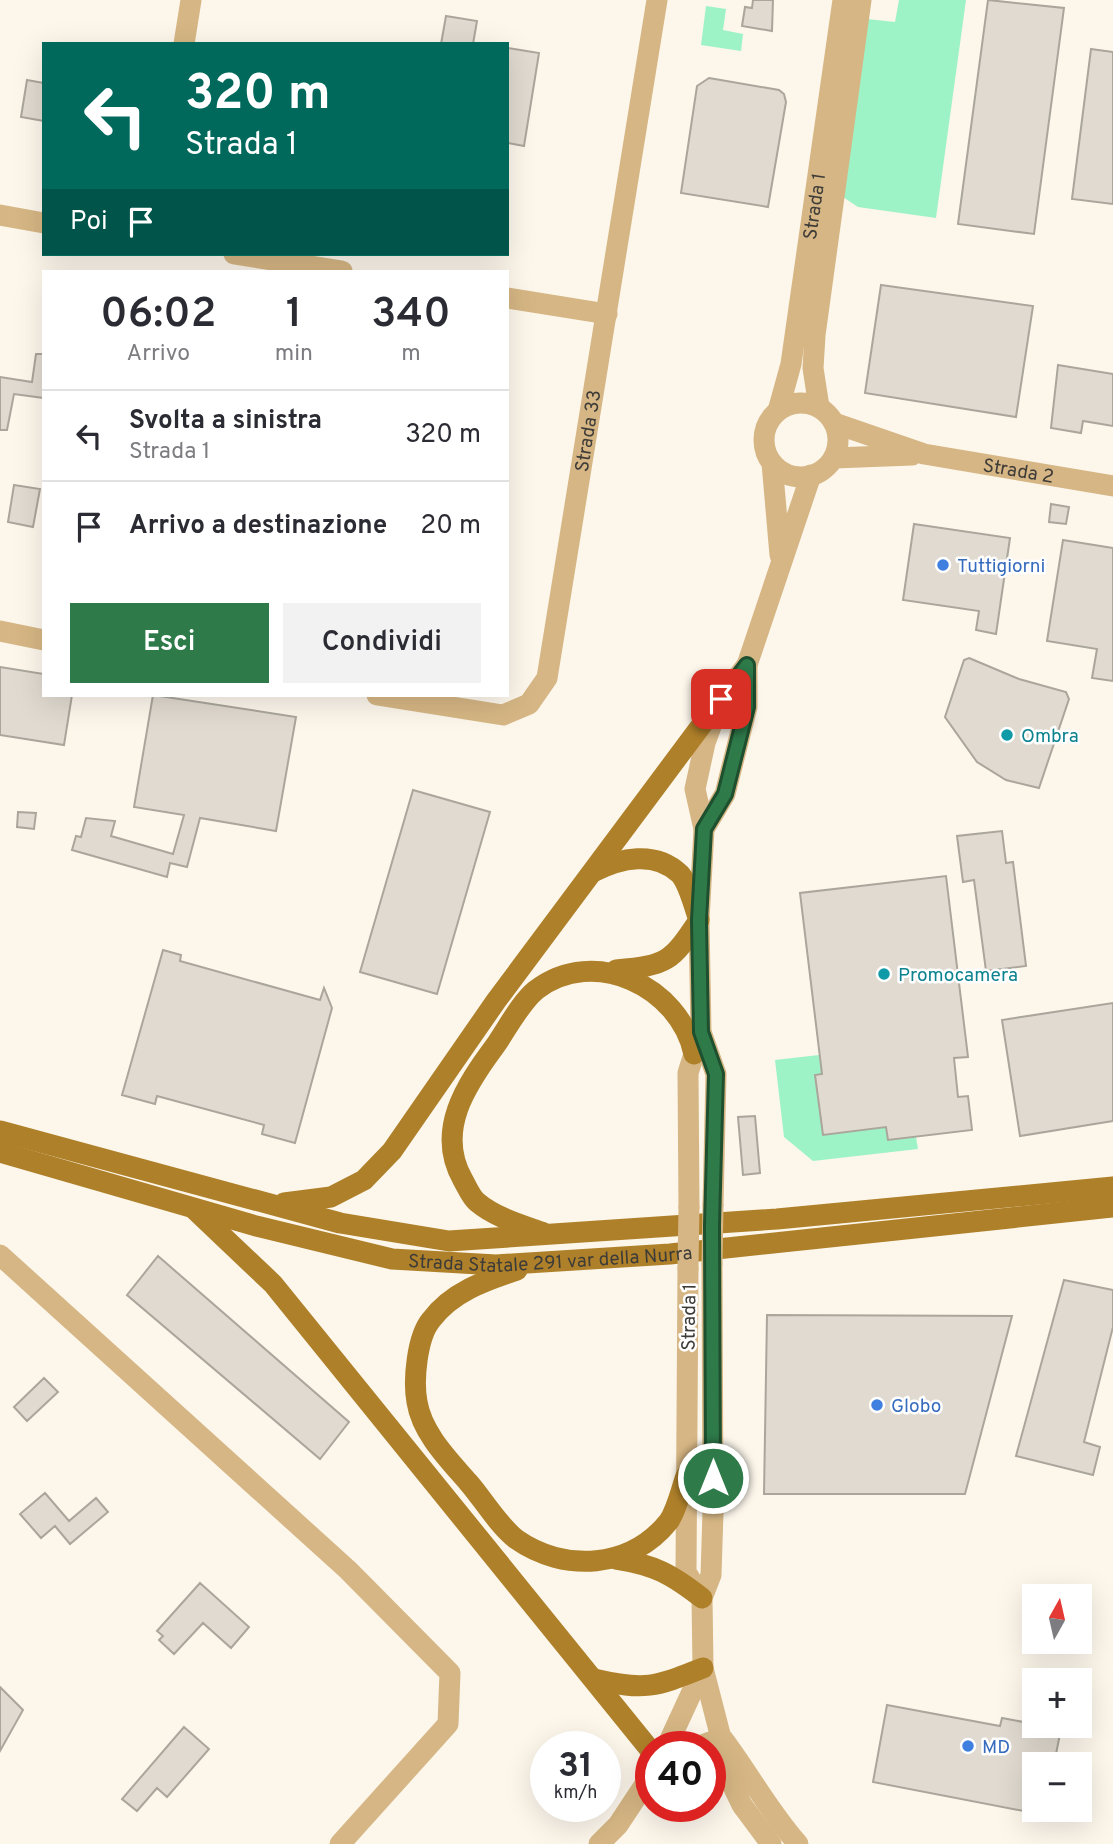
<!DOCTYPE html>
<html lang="it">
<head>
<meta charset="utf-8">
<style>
	body { margin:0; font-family:Overpass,sans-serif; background:#f2f2f3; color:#2b2b33; height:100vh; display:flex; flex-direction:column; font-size:26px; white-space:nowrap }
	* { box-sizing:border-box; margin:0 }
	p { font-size:23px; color:#7c7c81 }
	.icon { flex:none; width:38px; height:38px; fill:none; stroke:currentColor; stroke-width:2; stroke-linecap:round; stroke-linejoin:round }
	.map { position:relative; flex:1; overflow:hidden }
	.sheet { position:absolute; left:42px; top:270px; width:467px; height:427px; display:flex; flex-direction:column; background:#fff; border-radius:0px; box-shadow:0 7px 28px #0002 }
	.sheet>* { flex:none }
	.banner { position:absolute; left:42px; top:42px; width:467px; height:214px; border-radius:0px; box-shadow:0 7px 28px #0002; background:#00695c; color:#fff; overflow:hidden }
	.needle { width:46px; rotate:8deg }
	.fabs { position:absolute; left:1022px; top:1584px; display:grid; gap:14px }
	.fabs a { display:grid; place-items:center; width:70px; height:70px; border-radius:0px; background:#fff; box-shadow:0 7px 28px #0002; font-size:35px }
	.speed { position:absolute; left:530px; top:1731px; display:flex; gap:14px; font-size:35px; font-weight:700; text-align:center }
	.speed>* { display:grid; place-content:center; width:91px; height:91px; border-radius:50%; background:#fff; box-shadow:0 7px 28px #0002; line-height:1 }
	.speed small { font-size:18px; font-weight:400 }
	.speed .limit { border:10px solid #d22; background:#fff; color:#111 }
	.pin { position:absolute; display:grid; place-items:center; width:60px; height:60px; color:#fff; margin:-30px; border-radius:14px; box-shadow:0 4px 10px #0006 }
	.me { position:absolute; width:77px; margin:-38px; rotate:0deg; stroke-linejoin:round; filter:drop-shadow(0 0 5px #0008) }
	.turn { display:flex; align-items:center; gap:24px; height:147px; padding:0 28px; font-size:32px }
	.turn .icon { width:91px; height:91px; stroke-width:2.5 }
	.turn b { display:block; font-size:49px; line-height:60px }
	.then { display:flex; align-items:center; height:66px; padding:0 28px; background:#0003; gap:14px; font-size:26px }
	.eta { display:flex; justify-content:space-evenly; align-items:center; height:119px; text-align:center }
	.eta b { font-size:42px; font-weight:600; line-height:49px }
	.action { display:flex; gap:14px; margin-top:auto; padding:14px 28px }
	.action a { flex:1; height:80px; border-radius:0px; background:#2e7a49; color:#fff; font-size:28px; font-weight:600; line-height:80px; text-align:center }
	.action a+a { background:#f2f2f3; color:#2b2b33 }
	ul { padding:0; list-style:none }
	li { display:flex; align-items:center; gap:21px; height:91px; padding:0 28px; border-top:2px solid #e1e1e2 }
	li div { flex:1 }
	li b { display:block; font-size:26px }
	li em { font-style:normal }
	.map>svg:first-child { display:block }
	.green { fill:#9ef3c6 }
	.building { fill:#e0dad0; stroke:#aba69c; stroke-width:2 }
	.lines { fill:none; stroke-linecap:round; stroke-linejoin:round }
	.minor { stroke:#d6b684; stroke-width:21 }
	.major { stroke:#af802a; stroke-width:21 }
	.minor-bridge { stroke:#d6b684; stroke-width:21 }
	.route-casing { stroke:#1e4f2f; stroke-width:18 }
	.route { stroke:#2e7a49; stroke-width:12 }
	.shop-dot { fill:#3f7fe0; stroke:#fff; stroke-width:2.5 }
	.culture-dot { fill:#0f9aa8; stroke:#fff; stroke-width:2.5 }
	.labels { text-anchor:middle; stroke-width:5; stroke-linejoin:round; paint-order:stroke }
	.street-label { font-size:19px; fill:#3e3c38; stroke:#fff }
	.shop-label { font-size:19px; fill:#366cbe; stroke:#fff; text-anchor:start }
	.culture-label { font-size:19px; fill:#0d838f; stroke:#fff; text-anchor:start }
</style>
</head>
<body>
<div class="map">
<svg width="1113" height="1844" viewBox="0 0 1113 1844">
	<rect width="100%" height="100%" fill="#fcf6eb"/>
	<path class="green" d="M899 0H966L936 218 858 207 843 197 867 19 895 22Z
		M706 6 726 9 723 30 743 34 741 51 701 45Z
		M819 1055 822 1074 815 1076 823 1135 886 1127 888 1140 916 1137 918 1149 813 1161 784 1137 775 1060Z"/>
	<path class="building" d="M753 0H773L772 31 742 26 745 7 752 8Z
		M988 0 1064 8 1034 234 958 224Z
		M446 16 477 21 473 44H441Z
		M508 48 539 53 524 146 508 143Z
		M1091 49 1113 52V204L1072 199Z
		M709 78 779 90 784 94 786 102 768 207 681 193 697 86Z
		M27 80 44 83V121L21 117Z
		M881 285 1033 306 1016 417 865 393Z
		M36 354H44V398L14 394 7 430H0V377L32 382Z
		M1058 365 1113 374V426L1083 421 1081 433 1051 428Z
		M14 485 40 489 33 527 8 522Z
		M1051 504 1069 507 1066 524 1049 522Z
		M914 524 1010 538 996 634 976 630 979 611 903 600Z
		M1063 540 1113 548V681L1092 678 1097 649 1047 641Z
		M969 658 1019 679 1066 692 1069 699 1039 788 1006 780 977 762 945 717 964 660Z
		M0 667 44 674V695H72L64 745 0 735Z
		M153 695 296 717 276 831 200 818 187 867 170 863 167 877 72 850 76 836 81 837 86 818 115 821 111 836 173 854 184 815 134 807Z
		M413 790 490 812 437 994 360 972Z
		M18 812 36 813 34 829 17 827Z
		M1002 831 1006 863 1013 862 1026 966 986 971 974 880 963 882 957 836Z
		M946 876 968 1057 954 1058 958 1097 968 1096 972 1130 888 1140 886 1127 823 1135 815 1075 822 1074 800 893Z
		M163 950 181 955 180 961 320 1000 324 988 332 1008 295 1143 262 1134 264 1125 157 1096 155 1104 122 1095Z
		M1113 1003V1121L1020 1136 1002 1020Z
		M755 1116 760 1173 743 1175 738 1117Z
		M158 1256 349 1422 320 1459 127 1295Z
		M1064 1280 1113 1290V1327L1084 1442 1100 1447 1093 1475 1016 1456Z
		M767 1315 1012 1316 965 1494H764Z
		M44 1378 58 1392 27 1421 14 1407Z
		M45 1493 69 1521 96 1498 108 1512 70 1544 55 1526 41 1538 20 1514Z
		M200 1583 249 1627 231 1648 203 1623 174 1654 159 1640 163 1636 157 1631Z
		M0 1687 23 1710 0 1751Z
		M887 1705 1000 1726 1002 1718 1061 1729 1054 1764H1034V1813L873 1782Z
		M184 1727 209 1749 167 1797 157 1788 137 1811 122 1799Z"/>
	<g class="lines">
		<g class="minor">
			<path d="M184 44 191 0"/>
			<path d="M0 215 44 223"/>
			<path d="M234 254 342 271"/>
			<path d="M508 298 607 314"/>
			<circle cx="801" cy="440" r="37"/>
			<path d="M819 407 813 368 815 335 861 0"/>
			<path id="s1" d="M778 411 791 364 843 0"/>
			<path id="s2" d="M834 423 924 454 1113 486"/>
			<path d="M834 458 912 455"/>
			<path d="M772 463 780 555"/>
			<path d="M0 631 44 640"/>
			<path id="s3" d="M377 695 503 715 529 704 547 678 657 0"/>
			<path d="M704 829 725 794 747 707V665L811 475"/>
			<path d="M701 1032 716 1074 713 1205"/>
			<path d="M689 1207 688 1073 701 1032 699 920 704 829 695 789 705 743 721 699 747 665"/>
			<path d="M0 1255 348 1570 450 1673 448 1724 340 1844"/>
			<path d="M712 1264 713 1512 711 1575 702 1598 703 1668 721 1738 725 1770 742 1805 771 1844"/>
			<path d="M688 1268 686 1572 701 1597"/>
			<path d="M723 1739C750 1775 768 1810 798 1844"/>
			<path d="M667 1746 703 1668"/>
			<path d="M699 1746 721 1738"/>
			<path d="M599 1844 618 1825 651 1775"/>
		</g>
		<g class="major">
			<path d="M593 872C620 858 655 850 680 874 689 884 694 907 699 920 671 962 668 965 616 970"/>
			<path d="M0 1131 340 1223 449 1241 777 1219 1113 1187"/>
			<path id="s4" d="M0 1152 256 1226 392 1259 496 1265 670 1254 1113 1207"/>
			<path d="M284 1203 331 1197 364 1180 392 1151 496 1001 721 699"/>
			<path d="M194 1209 273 1284 651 1751"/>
			<path d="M544 1233C522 1225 496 1218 477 1202 471 1197 467 1187 463 1180 435 1131 466 1085 495 1046 507 1029 520 1003 536 990 594 945 680 987 694 1054"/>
			<path d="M517 1270C484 1281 452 1292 431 1320 417 1337 413 1380 417 1402 422 1433 448 1459 468 1482 483 1499 498 1525 516 1539 564 1573 631 1569 669 1521 677 1509 681 1490 686 1476"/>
			<path d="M616 1559C655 1565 671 1574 702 1598"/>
			<path d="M594 1679C645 1691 655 1687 703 1668"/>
		</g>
		<path class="minor-bridge" d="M712 1264 713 1205
			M688 1268 689 1207"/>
	</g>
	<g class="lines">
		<defs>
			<path id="route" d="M713 1478 712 1225 716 1074 701 1032 699 920 704 829 725 794 747 707V665L721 699"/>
		</defs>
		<use href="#route" class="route-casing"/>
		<use href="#route" class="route"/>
	</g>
	<g class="shop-dot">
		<circle cx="943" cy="565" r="7"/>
		<circle cx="877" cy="1405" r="7"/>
		<circle cx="968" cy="1746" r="7"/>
	</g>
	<g class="culture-dot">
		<circle cx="1007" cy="735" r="7"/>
		<circle cx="884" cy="974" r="7"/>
	</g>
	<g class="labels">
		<g class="street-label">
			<text dy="7" stroke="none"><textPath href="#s1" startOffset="208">Strada 1</textPath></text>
			<text dy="7" stroke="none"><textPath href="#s3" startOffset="438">Strada 33</textPath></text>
			<text dy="7" stroke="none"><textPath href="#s2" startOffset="191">Strada 2</textPath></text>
			<text dy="7" stroke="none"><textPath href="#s4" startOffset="565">Strada Statale 291 var della Nurra</textPath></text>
			<text transform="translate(688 1317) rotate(-89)" y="7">Strada 1</text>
		</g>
		<g class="shop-label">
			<text x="957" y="572">Tuttigiorni</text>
			<text x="891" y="1412">Globo</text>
			<text x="982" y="1753">MD</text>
		</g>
		<g class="culture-label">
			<text x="1021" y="742">Ombra</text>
			<text x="898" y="981">Promocamera</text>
		</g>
	</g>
</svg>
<div class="fabs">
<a><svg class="needle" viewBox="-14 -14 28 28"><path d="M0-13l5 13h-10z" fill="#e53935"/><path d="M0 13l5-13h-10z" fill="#7c7c81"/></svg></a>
<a>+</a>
<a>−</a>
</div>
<div class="speed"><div>31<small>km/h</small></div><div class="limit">40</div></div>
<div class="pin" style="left:721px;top:699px;background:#d93025"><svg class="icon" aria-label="arrive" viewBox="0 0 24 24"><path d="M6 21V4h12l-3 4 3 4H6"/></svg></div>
<svg class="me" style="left:713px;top:1478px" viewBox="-20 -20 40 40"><circle r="17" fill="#2e7a49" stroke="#fff" stroke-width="3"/><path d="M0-11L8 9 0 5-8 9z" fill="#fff"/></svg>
<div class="banner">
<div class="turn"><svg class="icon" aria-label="left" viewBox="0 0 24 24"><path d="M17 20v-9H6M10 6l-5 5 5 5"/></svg><div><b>320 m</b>Strada 1</div></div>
<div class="then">Poi<svg class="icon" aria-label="arrive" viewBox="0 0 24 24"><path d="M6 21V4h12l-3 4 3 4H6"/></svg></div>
</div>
<section class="sheet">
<div class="eta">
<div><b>06:02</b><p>Arrivo</p></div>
<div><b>1</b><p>min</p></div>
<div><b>340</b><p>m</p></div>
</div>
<ul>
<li><svg class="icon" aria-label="left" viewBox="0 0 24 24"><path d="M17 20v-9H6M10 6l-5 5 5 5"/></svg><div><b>Svolta a sinistra</b><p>Strada 1</p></div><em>320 m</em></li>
<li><svg class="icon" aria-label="arrive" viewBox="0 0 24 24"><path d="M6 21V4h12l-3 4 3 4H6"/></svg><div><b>Arrivo a destinazione</b></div><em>20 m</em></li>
</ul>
<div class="action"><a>Esci</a><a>Condividi</a></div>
</section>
</div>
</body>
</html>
